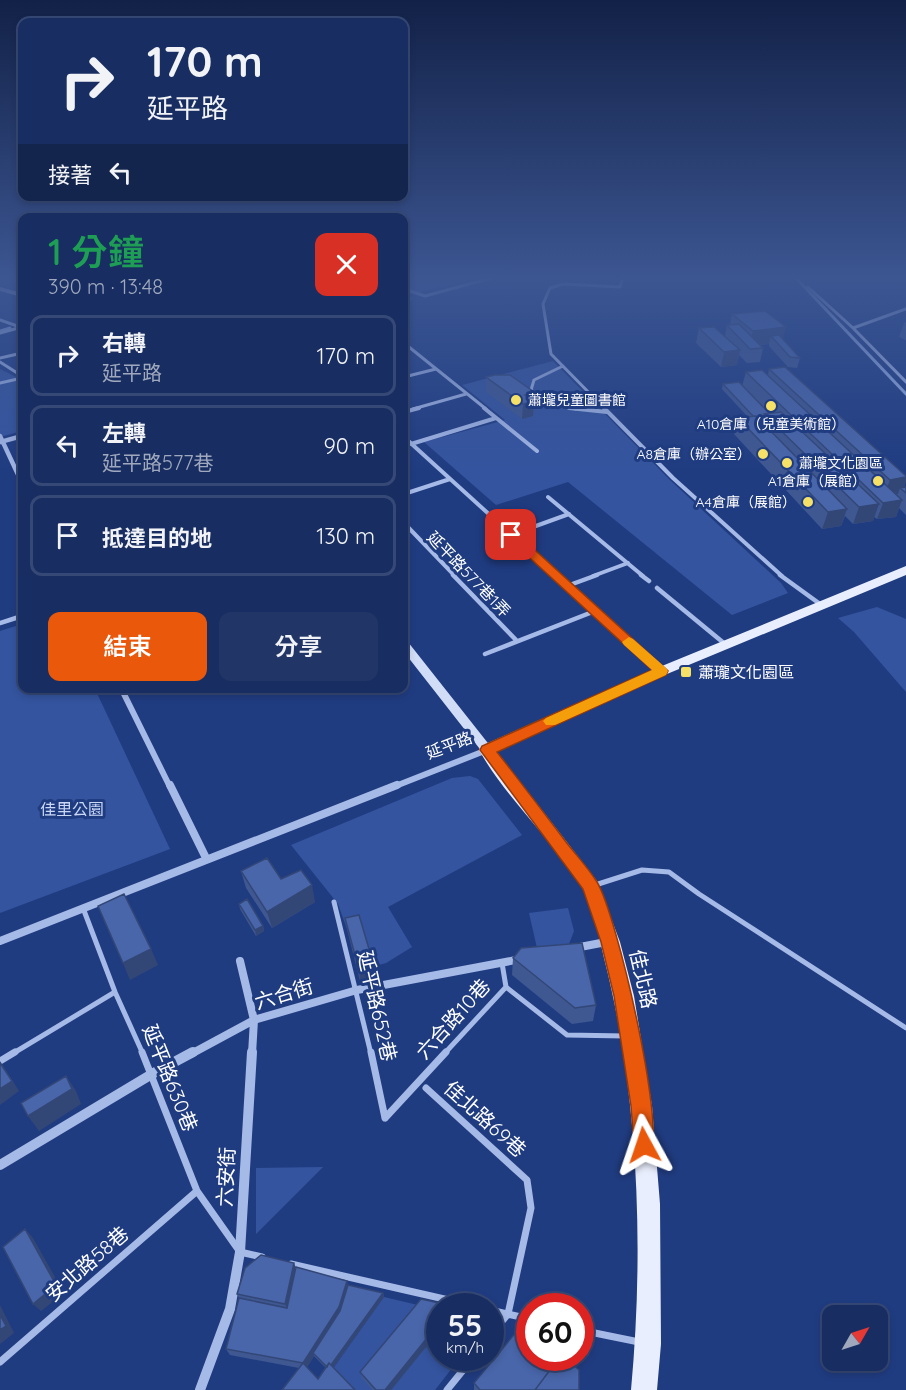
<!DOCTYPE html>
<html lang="zh-TW">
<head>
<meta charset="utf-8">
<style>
	body { margin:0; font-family:Quicksand,"Noto Sans TC",sans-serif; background:#213567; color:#f1f3f6; height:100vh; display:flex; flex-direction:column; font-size:22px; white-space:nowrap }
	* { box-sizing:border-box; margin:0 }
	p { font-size:20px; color:#9fa8bd }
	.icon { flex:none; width:33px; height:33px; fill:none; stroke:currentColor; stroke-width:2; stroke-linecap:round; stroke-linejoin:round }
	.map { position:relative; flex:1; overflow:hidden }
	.sheet { position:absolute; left:18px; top:213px; width:390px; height:480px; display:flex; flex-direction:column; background:#182d61; border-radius:12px; box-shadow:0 3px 9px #0003,0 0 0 2px #364976 }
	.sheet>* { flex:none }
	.top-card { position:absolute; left:18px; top:18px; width:390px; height:183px; border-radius:12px; box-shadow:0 3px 9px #0003,0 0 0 2px #364976; background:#182d61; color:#f1f3f6; overflow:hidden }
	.needle { width:39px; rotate:51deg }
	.fabs { position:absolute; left:822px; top:1305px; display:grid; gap:12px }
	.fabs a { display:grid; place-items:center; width:66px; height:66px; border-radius:12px; background:#182d61; box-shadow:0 3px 9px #0003,0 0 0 2px #364976; font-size:30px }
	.speed { position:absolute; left:426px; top:1293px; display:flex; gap:12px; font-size:30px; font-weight:700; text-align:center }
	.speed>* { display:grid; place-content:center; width:78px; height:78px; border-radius:50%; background:#182d61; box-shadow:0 3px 9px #0003,0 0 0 2px #364976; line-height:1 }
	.speed small { font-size:15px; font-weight:400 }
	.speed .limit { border:9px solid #d22; background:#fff; color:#111 }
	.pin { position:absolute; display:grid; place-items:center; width:51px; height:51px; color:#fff; margin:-26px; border-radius:12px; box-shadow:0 3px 9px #0006 }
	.me { position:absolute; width:66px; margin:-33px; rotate:355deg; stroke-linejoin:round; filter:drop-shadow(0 0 4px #0008) }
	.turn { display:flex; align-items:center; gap:21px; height:126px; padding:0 30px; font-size:27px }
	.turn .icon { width:78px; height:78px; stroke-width:2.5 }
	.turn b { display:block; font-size:42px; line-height:51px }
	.then { display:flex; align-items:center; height:57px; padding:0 30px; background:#0003; gap:12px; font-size:22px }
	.round { display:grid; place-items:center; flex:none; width:63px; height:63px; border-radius:12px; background:#213567 }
	.head { display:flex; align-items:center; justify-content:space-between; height:102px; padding:0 30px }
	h1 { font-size:36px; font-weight:600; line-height:45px; color:#1e9e55 }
	.button { display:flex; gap:12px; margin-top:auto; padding:12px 30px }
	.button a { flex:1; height:69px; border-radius:12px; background:#ea580c; color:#fff; font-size:24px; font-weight:600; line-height:69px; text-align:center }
	.button a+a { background:#213567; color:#f1f3f6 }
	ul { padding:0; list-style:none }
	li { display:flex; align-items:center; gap:18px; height:81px; margin:0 12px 9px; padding:0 18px; border:3px solid #364976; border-radius:12px }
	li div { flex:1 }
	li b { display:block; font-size:22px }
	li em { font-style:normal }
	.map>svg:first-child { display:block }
	.green { fill:#34549f }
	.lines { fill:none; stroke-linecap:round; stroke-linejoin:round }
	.stream { stroke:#9ab3e9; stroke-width:3 }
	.lane-far4 { stroke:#a6bae8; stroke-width:3 }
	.lane-far3 { stroke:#a6bae8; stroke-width:4 }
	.lane-far2 { stroke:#a6bae8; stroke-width:4.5 }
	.lane-far1 { stroke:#a6bae8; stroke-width:5 }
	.lane { stroke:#a6bae8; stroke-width:7 }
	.street-far3 { stroke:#a6bae8; stroke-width:4.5 }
	.street-far2 { stroke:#a6bae8; stroke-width:6 }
	.street-far1 { stroke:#a6bae8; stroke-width:8 }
	.street { stroke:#a6bae8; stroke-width:10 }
	.secondary { fill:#d1dcf6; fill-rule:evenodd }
	.primary { fill:#e9eefe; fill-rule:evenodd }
	.wall { fill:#3f5892; fill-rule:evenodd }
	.shaded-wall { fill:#334777 }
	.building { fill:#4966aa; stroke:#334777; stroke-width:1.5 }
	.route { fill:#ea580c; stroke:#983908; stroke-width:1.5 }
	.slow { fill:#f59e0b }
	.poi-dot { fill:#f5e167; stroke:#203c81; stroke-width:2 }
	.labels { text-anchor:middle; stroke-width:6; stroke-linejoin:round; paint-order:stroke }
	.far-poi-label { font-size:14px; fill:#fff; stroke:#203c81; text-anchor:end }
	.street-label { font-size:16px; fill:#fff; stroke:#203c81 }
	.poi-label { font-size:16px; fill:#fff; stroke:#203c81; text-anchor:start }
	.park-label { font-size:16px; fill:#cad8f6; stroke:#203c81 }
	.near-street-label { font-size:20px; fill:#fff; stroke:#203c81 }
</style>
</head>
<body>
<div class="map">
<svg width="906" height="1390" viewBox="0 0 906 1390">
	<rect width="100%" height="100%" fill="#203c81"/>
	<path class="green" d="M404 277H484L407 295 414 298 404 308Z
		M553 361 670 480 781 583 788 593 732 615 568 482 496 505 424 442 505 420 462 385Z
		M0 369 22 380V431L0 437Z
		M877 607 906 619V692L854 632 838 618Z
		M22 624V688L95 689 170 849 0 913V631Z
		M470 776 478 779 522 835 388 907 412 947 386 963 372 967 361 926 347 929 338 904 291 845 452 778Z
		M568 908 574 931 569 944 537 948 529 913Z
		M323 1167 256 1234V1168Z
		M384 1297 422 1306 372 1390H353L332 1370Z
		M439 1330 440 1358H460L435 1390H391Z"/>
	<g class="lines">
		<path class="stream" d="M795 277 906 394
			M404 289 425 296 495 277
			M0 331 10 328"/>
		<path class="lane-far4" d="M808 287 853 328 906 382
			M404 306H407L404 311
			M0 320 20 327
			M853 328 906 309
			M0 333 22 327
			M404 343 486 409
			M0 358 22 353
			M0 362 22 376
			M563 366 534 380 531 390 549 401 576 409
			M404 377 436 369
			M0 383 22 378
			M413 409 466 394
			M605 409 551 354 543 304 550 288 563 284 620 287 622 280"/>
		<path class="lane-far3" d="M484 408 537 451
			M569 408 607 412
			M604 408 673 478 782 576
			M404 412 419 408
			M404 437 557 576
			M411 444 496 418
			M404 494 450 479
			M548 497 643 576
			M404 523 455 576
			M511 535 569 514
			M593 576 628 563"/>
		<path class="lane-far2" d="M453 575 517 641
			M556 575 662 671
			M641 575 649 581
			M780 575 820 604
			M567 586 597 575
			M657 588 725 644
			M0 623 22 616
			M485 654 595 611"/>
		<path class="lane-far1" d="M592 886 642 870 669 872 699 894 906 1028
			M334 902 371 1054
			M83 908 115 992 143 1054
			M506 987 567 1035 625 1036
			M12 1054 115 992
			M444 1054 506 987 502 963"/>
		<path class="lane" d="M142 1052 197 1191 240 1252 262 1257
			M371 1052 385 1118
			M0 1061 15 1052
			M426 1088 527 1180 531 1208 508 1314 490 1336
			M385 1118 446 1052
			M291 1264 475 1306
			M490 1310 530 1319
			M580 1330 639 1342
			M0 1362 197 1191
			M447 1390 473 1358"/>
		<path class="street-far3" d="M0 436 22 483
			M0 442 22 436"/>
		<path class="street-far2" d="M121 688 170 787
			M393 787 487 750"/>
		<path class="street-far1" d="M170 785 206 858
			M0 941 397 785
			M575 948 606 942
			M240 961 254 1020 252 1054
			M191 1054 254 1020 357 990 521 959"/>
		<path class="street" d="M0 1165 152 1074 193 1052
			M200 1390 230 1309 240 1252 252 1052"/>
		<path class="secondary" d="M0 287 22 293V297L0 291Z
			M404 641 408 642 491 747 493 750 491 753H483L404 652Z"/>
		<path class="primary" d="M906 566V575L667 674 497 752 597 881 620 942 634 996 652 1106 660 1204 661 1344 657 1390H631C644 1251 639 1097 605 962 600 940 593 907 582 888 553 839 507 800 479 750L481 746 657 668Z"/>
	</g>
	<path class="wall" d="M732 314 783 340 800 358 797 368 788 367 769 346V344L760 345 763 348 760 362 747 363 739 355 737 365 721 367 696 343 699 328 725 336 727 325H730Z
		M906 322V340L899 337 904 323Z
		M769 369 906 476V481L904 487H906V515L899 508 896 517 877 519 874 517 873 521 853 524 845 516 841 526 822 529 734 434 738 418 748 417 722 389 723 384 742 386 746 372 768 375Z
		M486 377 534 392 533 416 522 419 486 392Z
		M241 871 315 902 272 928 246 888Z
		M239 904 263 926 264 931 256 936 240 909Z
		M345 918 375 977 360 981 347 929Z
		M513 958 596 1005 593 1021 572 1024 512 975Z
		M296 1267 348 1285 383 1293 384 1297 333 1368 355 1390H282L299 1368 230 1355 226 1349 239 1298 237 1294ZM314 1356 326 1368 318 1379 307 1367Z
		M440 1306V1330L391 1390H372L362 1378 360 1372Z
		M474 1383 579 1390H474Z"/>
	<path class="shaded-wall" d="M786 327 782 342 771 336 769 344 749 346 753 331Z
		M740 350 737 365 721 367 724 352Z
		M534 392 533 416 522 419 523 404 525 395Z
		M906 477V481L903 490 900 488 898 494 884 496 890 480Z
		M902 500 896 517 877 519 883 503Z
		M879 504 873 521 853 524 859 507Z
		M847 509 841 526 822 529 828 512Z
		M312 885 315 902 272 928 267 912Z
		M263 926 264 931 256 936 255 930Z
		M151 949 158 965 130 980 123 963Z
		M374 966 375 977 360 981 359 970Z
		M0 1061 19 1091 0 1105Z
		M66 1076 76 1091 81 1104 39 1131 28 1116Z
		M25 1229 33 1238 64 1293 41 1311 33 1304Z
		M294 1263 299 1275 290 1315 285 1304Z
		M347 1281 349 1288 341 1315 313 1353 314 1356 306 1369 303 1363Z
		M383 1293 384 1297 330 1372 329 1369Z
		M0 1305 14 1333 0 1344Z
		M440 1322V1330L391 1390H385Z"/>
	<path class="building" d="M765 311 786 327 753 331 732 314Z
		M739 324 763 348 750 349 727 325Z
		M714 327 740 350 724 352 699 328Z
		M779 335 800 358 790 357 771 336Z
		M785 367 906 476V477L890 480 769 369Z
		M762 370 902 500 883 503 746 372Z
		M495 375H510L534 392 525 395 534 401 523 404 486 377Z
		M739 382 769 413 764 414 762 422 756 416H753L723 384Z
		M781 412 879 504 859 507 764 414Z
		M756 416 847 509 828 512 738 418Z
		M906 487V493L900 488Z
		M267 858 281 879 301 870 312 885 267 912 241 871Z
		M124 894 151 949 123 963 98 906Z
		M247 899 263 926 255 930 239 904Z
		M359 915 374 966 359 970 345 918Z
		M582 943 596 1005 575 1008 513 958 521 948Z
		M0 1063 12 1081 0 1089Z
		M66 1076 72 1089 28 1116 21 1103Z
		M25 1229 56 1285 33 1304 3 1247Z
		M261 1255 294 1263 285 1304 237 1294 245 1268Z
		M296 1267 347 1281 339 1307 303 1363 318 1379 329 1363 355 1390H282L303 1363 226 1349 239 1298 287 1308Z
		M348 1285 383 1293 331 1365 329 1363 327 1367 313 1353 340 1311Z
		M421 1299 453 1306H440V1322L385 1390H376L360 1372Z
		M0 1315 6 1326 0 1330Z
		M527 1319 530 1320V1358H559L535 1390H480L474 1383Z
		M559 1358H566L579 1370V1390H535Z"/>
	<linearGradient id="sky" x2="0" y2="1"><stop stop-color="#122147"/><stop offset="0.59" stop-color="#3c5692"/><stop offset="1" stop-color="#3c5692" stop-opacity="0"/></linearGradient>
	<rect width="906" height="471" fill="url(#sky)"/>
	<path class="route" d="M511 531 515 532 668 671 666 675 497 752C519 780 541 809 563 838 574 853 587 866 597 882 617 915 664 1121 651 1152L644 1155 637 1152 634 1145 631 1106 614 996 601 942 583 889 480 750 482 746 652 670 507 537 505 535Z"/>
	<path class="slow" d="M629 637 633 639 666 668 668 671 666 675 555 725H546L543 721 546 718 652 670 624 645 622 642Z"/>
	<g class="poi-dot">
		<circle cx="516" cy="400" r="6"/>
		<circle cx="771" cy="406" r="6"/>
		<circle cx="763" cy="454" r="6"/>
		<circle cx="787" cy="463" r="6"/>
		<circle cx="878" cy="481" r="6"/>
		<circle cx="808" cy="502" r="6"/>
		<rect x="680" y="666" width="12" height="12" rx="3"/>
	</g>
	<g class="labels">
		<g class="far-poi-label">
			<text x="528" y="405" text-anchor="start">蕭壠兒童圖書館</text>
			<text x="771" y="429" text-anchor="middle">A10倉庫（兒童美術館）</text>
			<text x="751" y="459">A8倉庫（辦公室）</text>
			<text x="799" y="468" text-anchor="start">蕭壠文化園區</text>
			<text x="866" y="486">A1倉庫（展館）</text>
			<text x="796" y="507">A4倉庫（展館）</text>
		</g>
		<g class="street-label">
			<text transform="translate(469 574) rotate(46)" y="6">延平路577巷1弄</text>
			<text transform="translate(449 745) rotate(-21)" y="6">延平路</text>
		</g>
		<g class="poi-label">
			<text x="698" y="678">蕭瓏文化園區</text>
		</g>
		<g class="park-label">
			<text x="72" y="815">佳里公園</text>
		</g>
		<g class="near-street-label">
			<text transform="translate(643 979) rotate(77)" y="7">佳北路</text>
			<text transform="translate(284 994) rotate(-17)" y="7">六合街</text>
			<text transform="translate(377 1006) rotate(77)" y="7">延平路652巷</text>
			<text transform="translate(453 1019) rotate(-48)" y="7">六合路10巷</text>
			<text transform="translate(170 1078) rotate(68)" y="7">延平路630巷</text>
			<text transform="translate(485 1119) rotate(42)" y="7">佳北路69巷</text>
			<text transform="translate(226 1177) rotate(-87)" y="7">六安街</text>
			<text transform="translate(87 1264) rotate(-41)" y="7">安北路58巷</text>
		</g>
	</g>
</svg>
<div class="fabs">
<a><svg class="needle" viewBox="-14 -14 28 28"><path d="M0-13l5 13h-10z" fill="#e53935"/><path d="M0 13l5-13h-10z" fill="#9fa8bd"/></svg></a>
</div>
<div class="speed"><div>55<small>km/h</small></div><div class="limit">60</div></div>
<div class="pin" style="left:511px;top:535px;background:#d93025"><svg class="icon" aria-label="arrive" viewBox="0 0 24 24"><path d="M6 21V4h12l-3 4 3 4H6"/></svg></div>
<svg class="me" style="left:644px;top:1145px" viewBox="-20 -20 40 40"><path d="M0-17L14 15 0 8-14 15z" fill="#ea580c" stroke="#fff" stroke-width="4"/></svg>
<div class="top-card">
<div class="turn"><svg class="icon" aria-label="right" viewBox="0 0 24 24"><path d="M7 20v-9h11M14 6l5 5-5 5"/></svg><div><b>170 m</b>延平路</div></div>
<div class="then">接著<svg class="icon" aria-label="left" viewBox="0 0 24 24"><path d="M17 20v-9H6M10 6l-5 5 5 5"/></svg></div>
</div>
<section class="sheet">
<div class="head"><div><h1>1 分鐘</h1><p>390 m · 13:48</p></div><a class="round" style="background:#d93025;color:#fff"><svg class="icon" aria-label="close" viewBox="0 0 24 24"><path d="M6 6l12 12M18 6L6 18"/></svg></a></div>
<ul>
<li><svg class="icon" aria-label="right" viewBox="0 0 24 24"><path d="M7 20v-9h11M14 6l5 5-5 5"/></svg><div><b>右轉</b><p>延平路</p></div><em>170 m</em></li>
<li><svg class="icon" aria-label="left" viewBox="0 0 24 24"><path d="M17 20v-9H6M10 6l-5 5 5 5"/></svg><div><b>左轉</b><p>延平路577巷</p></div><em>90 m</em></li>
<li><svg class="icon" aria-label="arrive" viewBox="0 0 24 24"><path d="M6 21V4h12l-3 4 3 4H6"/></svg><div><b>抵達目的地</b></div><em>130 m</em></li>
</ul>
<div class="button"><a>結束</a><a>分享</a></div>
</section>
</div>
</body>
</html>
